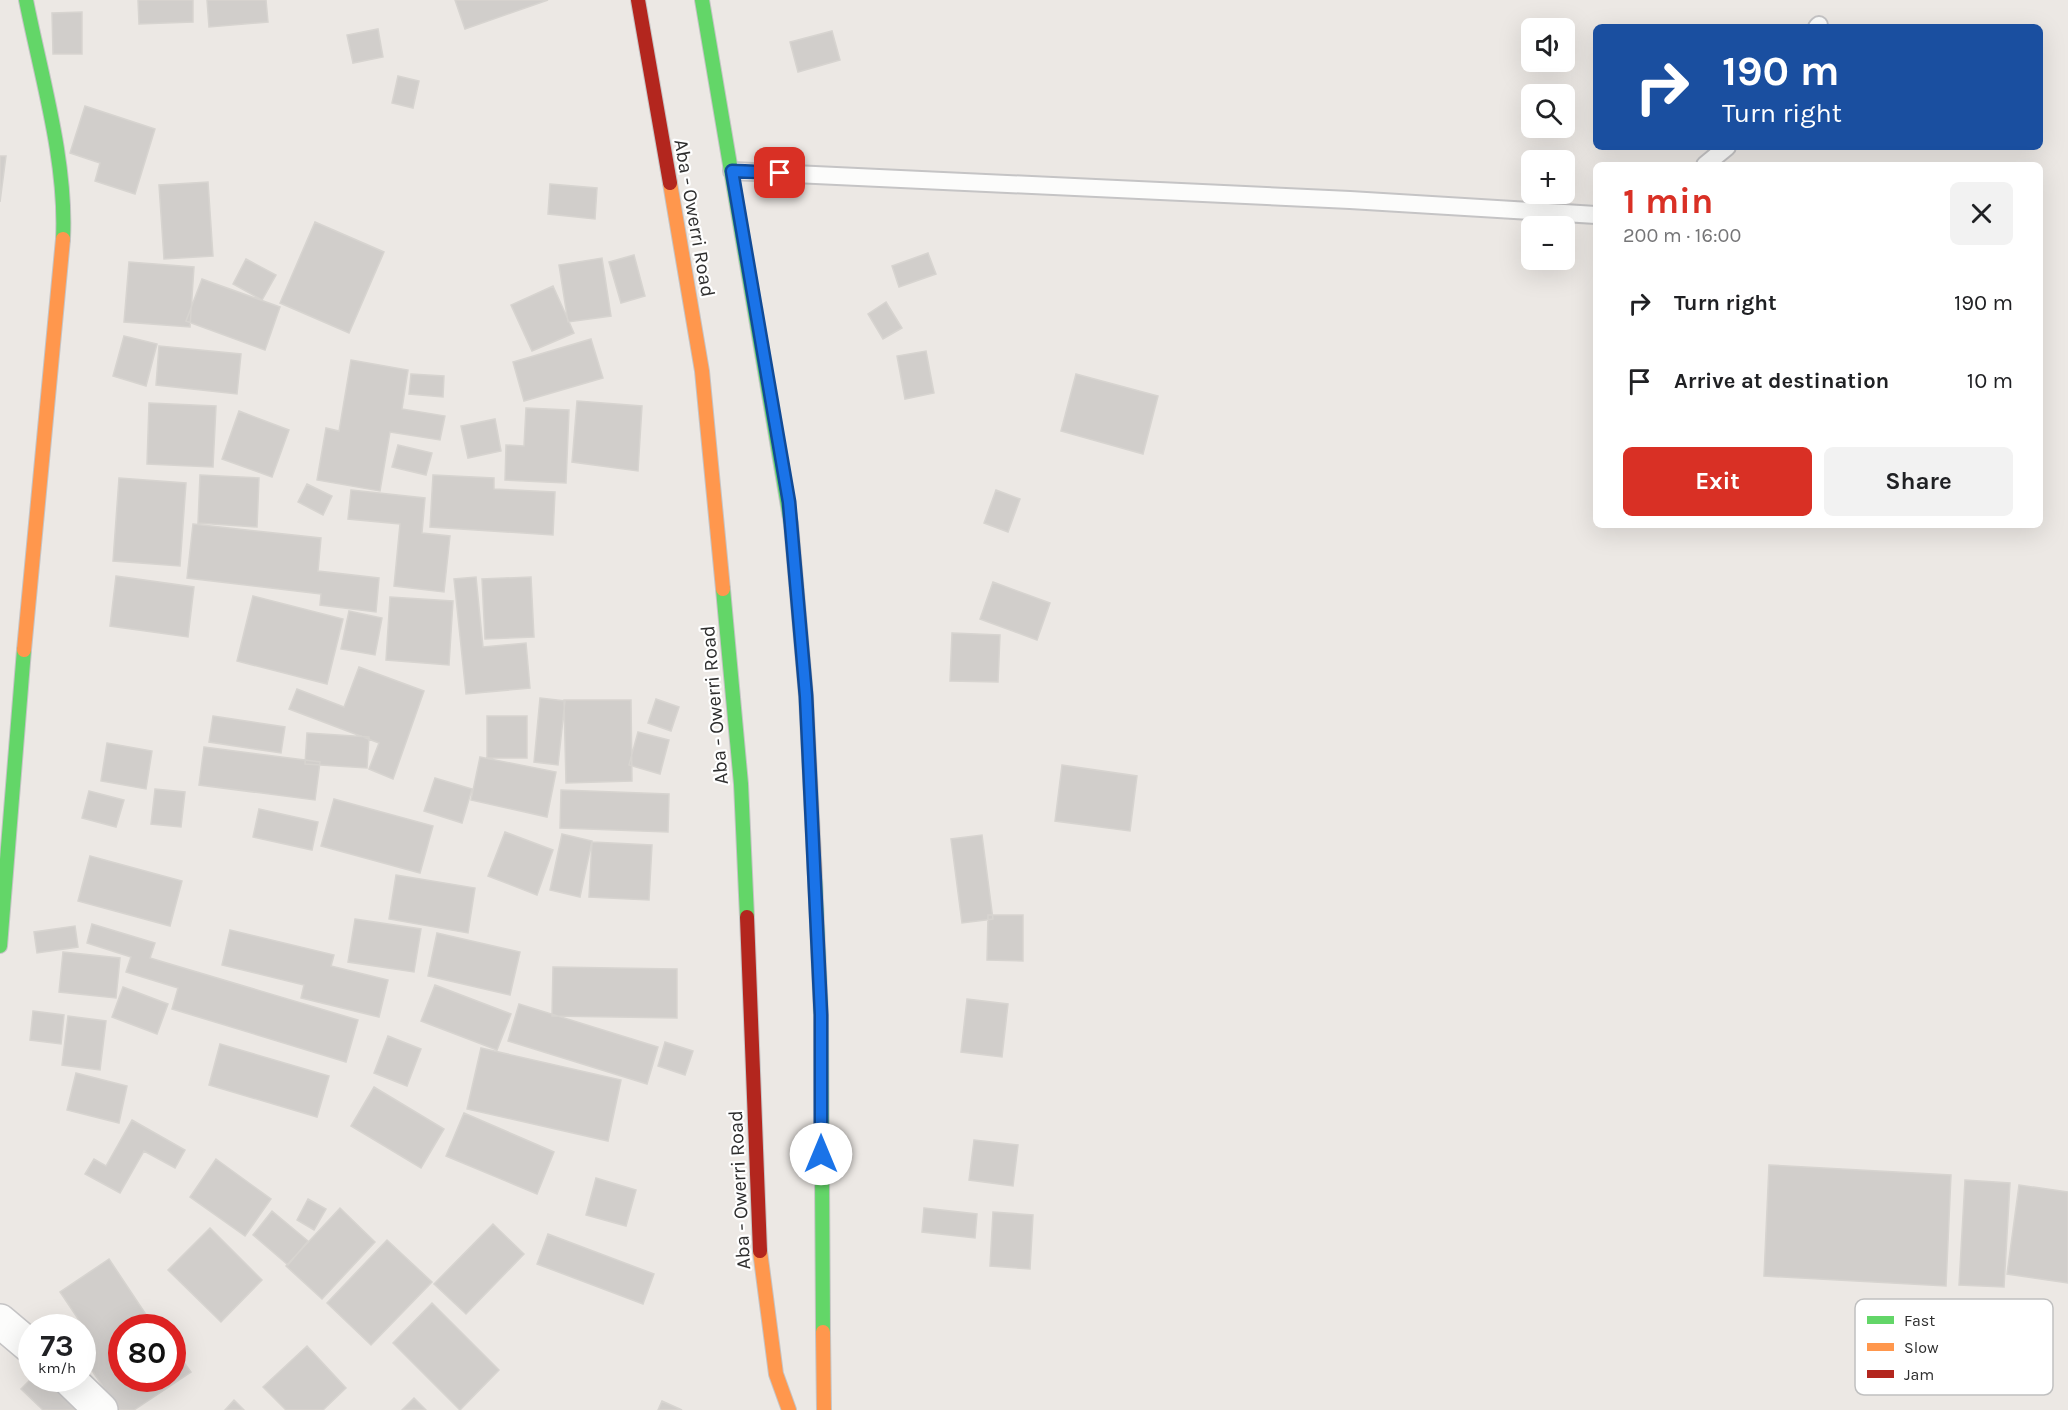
<!DOCTYPE html>
<html lang="en">
<head>
<meta charset="utf-8">
<style>
	body { margin:0; font-family:Karla,sans-serif; background:#f2f2f2; color:#202124; height:100vh; display:flex; flex-direction:column; font-size:22px; white-space:nowrap }
	* { box-sizing:border-box; margin:0 }
	p { font-size:20px; color:#757577 }
	.icon { flex:none; width:33px; height:33px; fill:none; stroke:currentColor; stroke-width:2; stroke-linecap:round; stroke-linejoin:round }
	.map { position:relative; flex:1; overflow:hidden }
	.drawer { position:absolute; left:1593px; top:162px; width:450px; height:366px; display:flex; flex-direction:column; background:#fff; border-radius:9px; box-shadow:0 6px 24px #0002 }
	.drawer>* { flex:none }
	.banner { position:absolute; left:1593px; top:24px; width:450px; height:126px; border-radius:9px; box-shadow:0 6px 24px #0002; background:#1a4fa0; color:#fff; overflow:hidden }
	.controls { position:absolute; left:1521px; top:18px; display:grid; gap:12px }
	.controls a { display:grid; place-items:center; width:54px; height:54px; border-radius:9px; background:#fff; box-shadow:0 6px 24px #0002; font-size:30px }
	.speed { position:absolute; left:18px; top:1314px; display:flex; gap:12px; font-size:30px; font-weight:700; text-align:center }
	.speed>* { display:grid; place-content:center; width:78px; height:78px; border-radius:50%; background:#fff; box-shadow:0 6px 24px #0002; line-height:1 }
	.speed small { font-size:15px; font-weight:400 }
	.speed .limit { border:9px solid #d22; background:#fff; color:#111 }
	.pin { position:absolute; display:grid; place-items:center; width:51px; height:51px; color:#fff; margin:-26px; border-radius:12px; box-shadow:0 3px 9px #0006 }
	.me { position:absolute; width:66px; margin:-33px; rotate:0deg; stroke-linejoin:round; filter:drop-shadow(0 0 4px #0008) }
	.turn { display:flex; align-items:center; gap:21px; height:126px; padding:0 30px; font-size:27px }
	.turn .icon { width:78px; height:78px; stroke-width:2.5 }
	.turn b { display:block; font-size:42px; line-height:51px }
	.round { display:grid; place-items:center; flex:none; width:63px; height:63px; border-radius:9px; background:#f2f2f2 }
	.summary { display:flex; align-items:center; justify-content:space-between; height:102px; padding:0 30px }
	h1 { font-size:36px; font-weight:700; line-height:45px; color:#d93025 }
	.primary-button { display:flex; gap:12px; margin-top:auto; padding:12px 30px }
	.primary-button a { flex:1; height:69px; border-radius:9px; background:#d93025; color:#fff; font-size:24px; font-weight:700; line-height:69px; text-align:center }
	.primary-button a+a { background:#f2f2f2; color:#202124 }
	ul { padding:0; list-style:none }
	li { display:flex; align-items:center; gap:18px; height:78px; padding:0 30px }
	li div { flex:1 }
	li b { display:block; font-size:22px }
	li em { font-style:normal }
	.map>svg:first-child { display:block }
	.building { fill:#d1cecb; stroke:#d7d4d0; stroke-width:1.5 }
	.lines { fill:none; stroke-linecap:round; stroke-linejoin:round }
	.lane-casing { stroke:#c5c4c5; stroke-width:20 }
	.street-casing { stroke:#c5c4c5; stroke-width:36 }
	.fast-casing { stroke:#c5c4c5; stroke-width:16 }
	.slow-casing { stroke:#c5c4c5; stroke-width:16 }
	.jam-casing { stroke:#c5c4c5; stroke-width:16 }
	.lane { stroke:#fcfcfb; stroke-width:16 }
	.street { stroke:#fcfcfb; stroke-width:33 }
	.fast { stroke:#63d668; stroke-width:14 }
	.slow { stroke:#ff974d; stroke-width:14 }
	.jam { stroke:#b3261e; stroke-width:14 }
	.route-casing { stroke:#114b97; stroke-width:15 }
	.route { stroke:#1a73e8; stroke-width:10 }
	.labels { text-anchor:middle; stroke-width:4.5; stroke-linejoin:round; paint-order:stroke }
	.street-label { font-size:20px; fill:#2e2e2e; stroke:#fff }
	.key { fill:#fff; stroke:#c0c0c0; stroke-width:1.5 }
	.key-label { font-size:16px; fill:#2e2e2e }
</style>
</head>
<body>
<div class="map">
<svg width="2068" height="1410" viewBox="0 0 2068 1410">
	<rect width="100%" height="100%" fill="#ece8e4"/>
	<path class="building" d="M138 0H193V22L139 24Z
		M207 0H266L268 22 209 27Z
		M455 0H548L465 29Z
		M82 12V54H53L52 13Z
		M378 29 383 57 353 63 347 35Z
		M832 31 840 60 798 72 790 42Z
		M398 76 419 81 413 108 392 103Z
		M85 106 155 129 135 194 95 181 100 163 70 153Z
		M0 156H6L0 202Z
		M208 182 213 256 164 259 159 185Z
		M550 184 597 188 595 219 548 214Z
		M315 222 384 252 349 333 280 303Z
		M928 253 936 274 899 287 892 266Z
		M634 255 645 296 621 303 609 262Z
		M602 258 611 316 568 322 559 265Z
		M246 259 276 275 262 300 233 284Z
		M129 262 194 267 190 327 124 322Z
		M202 279 280 307 265 350 186 321Z
		M553 286 574 333 532 351 511 305Z
		M886 302 902 328 883 339 868 314Z
		M124 336 157 344 146 386 113 376Z
		M591 339 603 378 524 401 513 362Z
		M159 346 241 354 237 394 156 385Z
		M926 351 934 393 905 399 897 356Z
		M351 360 408 370 402 409 445 416 440 440 390 432 380 491 317 480 326 428 339 431Z
		M411 374 444 376 443 397 409 394Z
		M1076 374 1158 396 1143 454 1061 431Z
		M577 401 642 406 638 471 572 462Z
		M149 403 216 406 213 467 147 464Z
		M526 408 569 410 566 483 505 480 506 445 524 446Z
		M239 411 289 430 272 477 222 459Z
		M495 419 501 451 468 458 461 426Z
		M398 445 432 453 426 475 392 467Z
		M200 475 259 478 257 527 198 523Z
		M433 475 494 478V489L555 492 553 535 430 527Z
		M119 478 186 483 180 566 113 561Z
		M307 484 332 496 323 515 298 502Z
		M351 490 425 498 422 533 450 536 444 592 394 586 400 524 348 519Z
		M996 490 1020 499 1008 532 984 523Z
		M193 524 321 538 318 571 379 578 376 612 320 605 321 594 187 578Z
		M116 576 194 587 188 637 110 626Z
		M476 577 483 647 526 643 530 688 466 694 454 579Z
		M531 577 534 637 485 639 482 579Z
		M993 582 1050 603 1037 640 980 619Z
		M253 596 343 619 327 684 237 661Z
		M390 597 453 601 449 665 386 660Z
		M349 611 382 618 375 655 341 649Z
		M952 633 1000 635 998 682 950 681Z
		M359 667 424 691 393 779 369 769 379 743 289 709 297 689 344 707Z
		M540 698 565 701 558 765 534 762Z
		M656 699 679 707 671 731 648 723Z
		M564 700H631L632 781 566 783Z
		M213 716 285 727 281 753 209 742Z
		M487 716H527V758H487Z
		M638 732 669 740 660 774 629 765Z
		M307 733 369 737 367 768 305 764Z
		M107 743 152 751 146 789 101 781Z
		M204 747 320 762 315 800 199 785Z
		M480 757 556 772 547 817 471 800Z
		M1062 765 1137 776 1130 831 1055 821Z
		M435 778 472 789 462 823 424 811Z
		M155 789 185 792 181 827 151 824Z
		M561 790 669 794 668 832 560 828Z
		M89 791 124 800 116 827 82 818Z
		M334 799 433 826 420 873 321 846Z
		M259 809 318 822 312 850 253 837Z
		M505 832 553 850 537 895 488 876Z
		M562 834 592 841 580 897 550 890Z
		M982 835 993 919 962 923 951 839Z
		M592 842 652 845 649 900 589 897Z
		M90 856 182 881 170 926 78 901Z
		M396 875 475 888 468 933 389 919Z
		M988 915H1023V961L987 960Z
		M355 919 421 929 414 972 348 962Z
		M92 924 155 943 150 958 358 1020 346 1062 172 1009 178 988 126 972 131 957 87 943Z
		M75 926 78 947 37 953 34 932Z
		M230 930 334 955 331 966 388 980 379 1017 301 998 304 985 222 965Z
		M437 933 520 952 510 995 428 976Z
		M63 952 120 958 116 998 59 992Z
		M553 967 677 969V1018L552 1016Z
		M435 985 511 1014 497 1050 421 1021Z
		M123 987 168 1004 157 1034 112 1017Z
		M967 999 1008 1004 1002 1057 961 1052Z
		M519 1004 658 1047 647 1084 508 1041Z
		M33 1011 64 1015 61 1044 30 1040Z
		M68 1016 106 1021 100 1070 62 1065Z
		M388 1036 421 1049 407 1086 374 1073Z
		M665 1042 693 1051 685 1075 658 1066Z
		M220 1044 329 1076 317 1117 209 1085Z
		M481 1048 621 1080 608 1141 467 1109Z
		M76 1073 127 1086 119 1123 67 1110Z
		M374 1087 444 1129 421 1168 351 1126Z
		M464 1113 554 1152 537 1194 446 1156Z
		M132 1120 185 1150 175 1168 144 1151 120 1193 85 1174 94 1159 106 1166Z
		M974 1140 1018 1145 1013 1186 969 1180Z
		M216 1159 271 1199 245 1236 190 1197Z
		M1769 1165 1951 1175 1946 1286 1764 1276Z
		M596 1178 636 1190 626 1226 586 1215Z
		M1965 1180 2010 1183 2004 1287 1959 1285Z
		M2019 1185 2068 1192V1283L2007 1274Z
		M308 1199 326 1209 314 1230 297 1220Z
		M340 1208 375 1242 322 1299 286 1266Z
		M924 1208 977 1214 975 1238 922 1232Z
		M272 1211 308 1241 288 1265 253 1235Z
		M993 1212 1033 1215 1030 1269 990 1266Z
		M493 1224 524 1254 466 1314 434 1284Z
		M210 1228 262 1280 221 1322 168 1270Z
		M548 1234 654 1274 643 1304 537 1264Z
		M387 1240 432 1282 371 1345 327 1303Z
		M109 1259 155 1328H122V1352L110 1359 116 1368 122 1364V1378H172V1346L191 1372 134 1410H119L82 1356V1348L93 1341 60 1292Z
		M432 1303 499 1370 460 1410 393 1343Z
		M307 1346 346 1388 323 1410H286L263 1387Z
		M32 1378H64L96 1410H43L21 1389Z
		M414 1398 426 1410H402Z
		M234 1400 244 1410H225Z
		M662 1401 682 1410H658Z"/>
	<g class="lines">
		<defs>
			<path id="lane" d="M1817 27 1819 25
				M1705 165 1727 147
				M732 171 1350 200 1596 215"/>
			<path id="street" d="M0 1321 32 1348
				M68 1378 101 1410"/>
			<path id="fast" d="M26 0C41 76 67 161 63 239
				M702 0 791 524
				M723 589 741 784 747 917
				M815 878 821 1015 823 1332
				M0 946 24 650"/>
			<path id="slow" d="M670 183 702 371 723 589
				M791 524 806 696 815 878
				M24 650 63 239
				M760 1251 776 1374 789 1410
				M823 1332 824 1410"/>
			<path id="jam" d="M638 0 670 183
				M747 917 760 1251"/>
		</defs>
		<use href="#lane" class="lane-casing"/>
		<use href="#street" class="street-casing"/>
		<use href="#fast" class="fast-casing"/>
		<use href="#slow" class="slow-casing"/>
		<use href="#jam" class="jam-casing"/>
		<use href="#lane" class="lane"/>
		<use href="#street" class="street"/>
		<use href="#fast" class="fast"/>
		<use href="#slow" class="slow"/>
		<use href="#jam" class="jam"/>
	</g>
	<g class="lines">
		<defs>
			<path id="route" d="M780 173 732 171 789 502 806 696 821 1015V1154"/>
		</defs>
		<use href="#route" class="route-casing"/>
		<use href="#route" class="route"/>
	</g>
	<g class="labels">
		<g class="street-label">
			<text transform="translate(695 218) rotate(80)" y="7">Aba - Owerri Road</text>
			<text transform="translate(714 705) rotate(-95)" y="7">Aba - Owerri Road</text>
			<text transform="translate(739 1190) rotate(-93)" y="7">Aba - Owerri Road</text>
		</g>
	</g>
	<rect x="1855" y="1299" width="198" height="96" rx="9" class="key"/>
	<rect x="1867" y="1316" width="27" height="8" fill="#63d668"/>
	<rect x="1867" y="1343" width="27" height="8" fill="#ff974d"/>
	<rect x="1867" y="1370" width="27" height="8" fill="#b3261e"/>
	<g class="key-label">
		<text x="1904" y="1326">Fast</text>
		<text x="1904" y="1353">Slow</text>
		<text x="1904" y="1380">Jam</text>
	</g>
</svg>
<div class="controls">
<a><svg class="icon" aria-label="sound" viewBox="0 0 24 24"><path d="M4 9h4l5-4v14l-5-4H4zM17 9q2 3 0 6"/></svg></a>
<a><svg class="icon" aria-label="search" viewBox="0 0 24 24"><circle cx="10" cy="10" r="6"/><path d="M15 15l6 6"/></svg></a>
<a>+</a>
<a>−</a>
</div>
<div class="speed"><div>73<small>km/h</small></div><div class="limit">80</div></div>
<div class="pin" style="left:780px;top:173px;background:#d93025"><svg class="icon" aria-label="arrive" viewBox="0 0 24 24"><path d="M6 21V4h12l-3 4 3 4H6"/></svg></div>
<svg class="me" style="left:821px;top:1154px" viewBox="-20 -20 40 40"><circle r="19" fill="#fff"/><path d="M0-13L10 11 0 6-10 11z" fill="#1a73e8"/></svg>
<div class="banner">
<div class="turn"><svg class="icon" aria-label="right" viewBox="0 0 24 24"><path d="M7 20v-9h11M14 6l5 5-5 5"/></svg><div><b>190 m</b>Turn right</div></div>
</div>
<section class="drawer">
<div class="summary"><div><h1>1 min</h1><p>200 m · 16:00</p></div><a class="round"><svg class="icon" aria-label="close" viewBox="0 0 24 24"><path d="M6 6l12 12M18 6L6 18"/></svg></a></div>
<ul>
<li><svg class="icon" aria-label="right" viewBox="0 0 24 24"><path d="M7 20v-9h11M14 6l5 5-5 5"/></svg><div><b>Turn right</b></div><em>190 m</em></li>
<li><svg class="icon" aria-label="arrive" viewBox="0 0 24 24"><path d="M6 21V4h12l-3 4 3 4H6"/></svg><div><b>Arrive at destination</b></div><em>10 m</em></li>
</ul>
<div class="primary-button"><a>Exit</a><a>Share</a></div>
</section>
</div>
</body>
</html>
